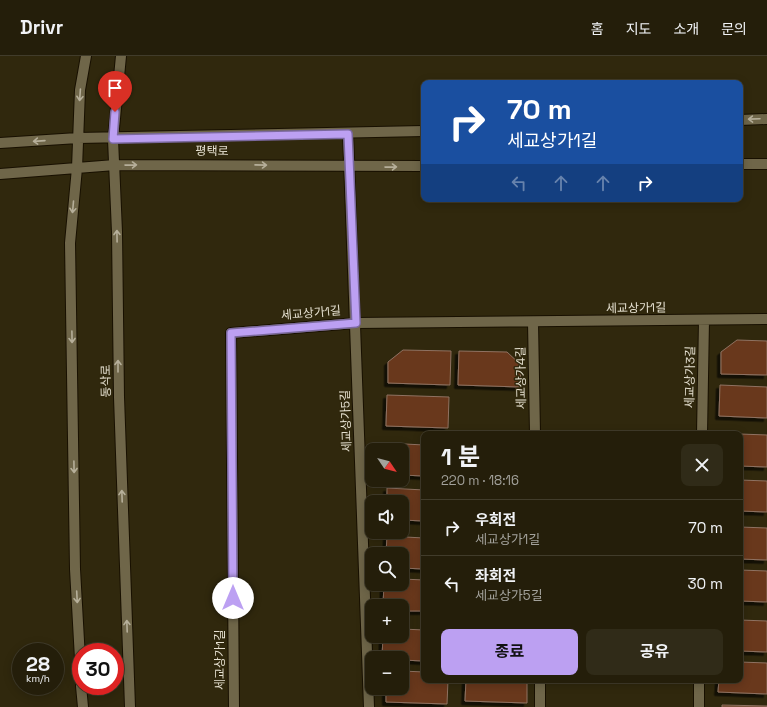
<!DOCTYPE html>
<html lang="ko">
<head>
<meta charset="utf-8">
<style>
	body { margin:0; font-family:"Space Grotesk","Noto Sans KR",sans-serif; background:#302b18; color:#f1f3f6; height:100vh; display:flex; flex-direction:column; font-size:15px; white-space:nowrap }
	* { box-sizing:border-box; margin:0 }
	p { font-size:13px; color:#a3a29c }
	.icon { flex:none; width:22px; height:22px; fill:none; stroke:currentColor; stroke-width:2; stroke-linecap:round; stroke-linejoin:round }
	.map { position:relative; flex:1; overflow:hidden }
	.side { position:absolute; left:421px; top:375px; width:322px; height:252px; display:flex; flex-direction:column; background:#241e0a; border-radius:8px; box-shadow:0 2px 10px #0003,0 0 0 1px #413c2b }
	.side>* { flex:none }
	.top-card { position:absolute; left:421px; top:24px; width:322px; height:122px; border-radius:8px; box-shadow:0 2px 10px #0003,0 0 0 1px #413c2b; background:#1a4fa0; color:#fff; overflow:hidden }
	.needle { width:26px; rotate:125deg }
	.fabs { position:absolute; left:365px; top:387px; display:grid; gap:8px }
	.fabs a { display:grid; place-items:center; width:44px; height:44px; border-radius:8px; background:#241e0a; box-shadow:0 2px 10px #0003,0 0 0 1px #413c2b; font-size:20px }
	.speed { position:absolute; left:12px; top:587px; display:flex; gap:8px; font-size:20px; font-weight:700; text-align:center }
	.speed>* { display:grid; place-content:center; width:52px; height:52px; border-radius:50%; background:#241e0a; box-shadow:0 2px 10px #0003,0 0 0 1px #413c2b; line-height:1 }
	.speed small { font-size:10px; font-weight:400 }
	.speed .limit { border:6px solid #d22; background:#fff; color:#111 }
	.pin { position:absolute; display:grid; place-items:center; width:34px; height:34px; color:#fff; margin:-41px -17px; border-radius:50% 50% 50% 0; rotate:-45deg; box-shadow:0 0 4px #0007 }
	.pin .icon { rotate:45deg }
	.me { position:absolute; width:44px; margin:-22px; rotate:0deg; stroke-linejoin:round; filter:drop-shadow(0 0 3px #0008) }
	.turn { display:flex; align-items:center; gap:14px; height:84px; padding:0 20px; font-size:18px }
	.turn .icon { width:52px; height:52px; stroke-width:2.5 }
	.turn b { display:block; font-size:28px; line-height:34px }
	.lanes { display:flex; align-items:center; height:38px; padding:0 20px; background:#0003; justify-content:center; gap:20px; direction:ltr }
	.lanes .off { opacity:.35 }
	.round { display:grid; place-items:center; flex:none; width:42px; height:42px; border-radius:8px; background:#302b18 }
	.head { display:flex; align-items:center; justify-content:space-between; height:68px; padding:0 20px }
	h1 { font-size:24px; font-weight:700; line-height:30px }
	.action { display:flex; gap:8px; margin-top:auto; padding:8px 20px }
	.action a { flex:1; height:46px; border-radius:8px; background:#bca0f2; color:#111; font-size:16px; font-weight:700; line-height:46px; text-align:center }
	.action a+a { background:#302b18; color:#f1f3f6 }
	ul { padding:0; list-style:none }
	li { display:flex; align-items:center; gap:12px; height:56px; padding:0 20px; border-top:1px solid #413c2b }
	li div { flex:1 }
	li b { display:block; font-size:15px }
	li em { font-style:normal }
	header { display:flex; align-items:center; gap:24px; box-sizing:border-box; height:56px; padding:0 20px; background:#241e0a; border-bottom:1px solid #413c2b }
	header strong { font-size:19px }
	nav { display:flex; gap:22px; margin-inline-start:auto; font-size:14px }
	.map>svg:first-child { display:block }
	.building { fill:#69381a; stroke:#8f7262; filter:url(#shadow) }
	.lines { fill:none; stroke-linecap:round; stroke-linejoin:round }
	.minor-casing { stroke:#181000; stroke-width:12 }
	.tertiary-casing { stroke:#181000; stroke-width:12 }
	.minor { stroke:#6f6649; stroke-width:10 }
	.tertiary { stroke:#6f6649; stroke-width:10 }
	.oneway { stroke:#b6af9a }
	.route-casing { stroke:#7a689d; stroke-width:10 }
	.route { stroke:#bca0f2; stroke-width:7 }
	.labels { text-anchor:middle; stroke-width:3; stroke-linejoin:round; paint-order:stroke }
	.street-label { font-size:12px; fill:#e5e0d0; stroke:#30280d }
</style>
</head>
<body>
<header>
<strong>Drivr</strong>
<nav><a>홈</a><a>지도</a><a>소개</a><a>문의</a></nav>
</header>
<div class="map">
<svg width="767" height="651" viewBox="0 0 767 651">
	<defs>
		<filter id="shadow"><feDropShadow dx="-3.5" dy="3.5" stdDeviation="0" flood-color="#0009"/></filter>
	</defs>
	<rect width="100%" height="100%" fill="#30280d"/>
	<path class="building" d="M737 284 767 285V319L721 318V296Z
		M403 294 451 295 450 329 388 327V306Z
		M459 295 507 296 521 309 520 331 458 329Z
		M720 329 767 331V362L719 360Z
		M387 339 449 341 448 372 386 370Z
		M740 378 767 379V411L740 410Z
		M386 387 424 389V420L402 419V394H385Z
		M740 424 767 425V456L740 455Z
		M387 432 424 434V465L402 464V446H387Z
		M740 471 767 472V504L740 503Z
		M387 480 424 482V513L402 512V498H386Z
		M740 514 767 515V546L740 545Z
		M402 523 424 524V555H402V550H383L384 528H402Z
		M740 564 767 565V596L740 595Z
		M402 573 424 574V605L402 604V602H382L383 580H402Z
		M740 606 767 607V638L718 636 719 624H740Z
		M402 615 424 616V624H448L447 648 386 646V632H402Z
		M466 624H527V647L465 645Z
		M722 649 767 650V651H722Z"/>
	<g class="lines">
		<defs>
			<path id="minor" d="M348 78 369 651
				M533 266 535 378
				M702 378 704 264
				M540 624V651
				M234 651 231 277 356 267 767 263
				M699 651V624"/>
			<path id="tertiary" d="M121 0 113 83 117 176 119 341 130 651
				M740 64 767 63
				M0 87 78 82 424 75
				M740 108H767
				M0 118 115 109 424 110
				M81 621 75 513 70 187 77 112 80 34 86 0
				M81 630 83 651"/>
		</defs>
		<use href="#minor" class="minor-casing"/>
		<use href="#tertiary" class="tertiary-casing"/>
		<use href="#minor" class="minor"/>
		<use href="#tertiary" class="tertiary"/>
	</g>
	<defs><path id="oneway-shaft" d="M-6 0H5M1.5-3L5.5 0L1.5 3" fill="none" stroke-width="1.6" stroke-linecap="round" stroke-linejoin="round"/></defs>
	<g class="oneway">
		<use href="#oneway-shaft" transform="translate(80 39) rotate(94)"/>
		<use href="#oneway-shaft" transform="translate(754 63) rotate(178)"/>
		<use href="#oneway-shaft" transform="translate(39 85) rotate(176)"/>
		<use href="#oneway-shaft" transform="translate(131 109) rotate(-1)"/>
		<use href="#oneway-shaft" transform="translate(261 109) rotate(1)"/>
		<use href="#oneway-shaft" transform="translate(391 111) rotate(-1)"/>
		<use href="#oneway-shaft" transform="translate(73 151) rotate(95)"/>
		<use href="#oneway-shaft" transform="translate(117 180) rotate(-91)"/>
		<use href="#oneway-shaft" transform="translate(72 281) rotate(89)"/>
		<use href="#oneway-shaft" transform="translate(118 310) rotate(-90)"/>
		<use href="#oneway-shaft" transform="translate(74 411) rotate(89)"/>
		<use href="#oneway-shaft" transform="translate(122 440) rotate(-92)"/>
		<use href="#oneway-shaft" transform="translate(77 541) rotate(87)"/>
		<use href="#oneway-shaft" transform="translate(127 570) rotate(-92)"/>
	</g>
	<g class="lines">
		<defs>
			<path id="route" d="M115 56 113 83 348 78 356 267 231 277 233 542"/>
		</defs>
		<use href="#route" class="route-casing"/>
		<use href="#route" class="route"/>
	</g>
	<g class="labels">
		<g class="street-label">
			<text transform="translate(212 95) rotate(1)" y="4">평택로</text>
			<text transform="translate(636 252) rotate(-1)" y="4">세교상가1길</text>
			<text transform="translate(311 257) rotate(-5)" y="4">세교상가1길</text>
			<text transform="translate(690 321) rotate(-89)" y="4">세교상가3길</text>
			<text transform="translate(521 322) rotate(-91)" y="4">세교상가4길</text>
			<text transform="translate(106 325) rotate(-91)" y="4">동삭로</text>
			<text transform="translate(346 365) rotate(-92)" y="4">세교상가5길</text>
			<text transform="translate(220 604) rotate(-90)" y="4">세교상가1길</text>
		</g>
	</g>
</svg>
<div class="fabs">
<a><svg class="needle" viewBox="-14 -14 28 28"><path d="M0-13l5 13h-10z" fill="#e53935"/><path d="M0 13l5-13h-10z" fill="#a3a29c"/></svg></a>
<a><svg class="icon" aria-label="sound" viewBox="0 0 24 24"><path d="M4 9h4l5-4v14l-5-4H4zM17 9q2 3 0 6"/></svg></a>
<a><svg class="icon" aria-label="search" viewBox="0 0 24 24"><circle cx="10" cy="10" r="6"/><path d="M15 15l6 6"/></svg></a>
<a>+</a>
<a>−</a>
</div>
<div class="speed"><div>28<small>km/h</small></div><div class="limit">30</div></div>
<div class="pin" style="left:115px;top:56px;background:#d93025"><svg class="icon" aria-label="arrive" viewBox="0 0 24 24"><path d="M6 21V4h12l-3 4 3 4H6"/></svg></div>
<svg class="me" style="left:233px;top:542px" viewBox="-20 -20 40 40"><circle r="19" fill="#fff"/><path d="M0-13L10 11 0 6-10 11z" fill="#bca0f2"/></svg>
<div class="top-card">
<div class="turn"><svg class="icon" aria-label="right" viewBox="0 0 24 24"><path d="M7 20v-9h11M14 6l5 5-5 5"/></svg><div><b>70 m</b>세교상가1길</div></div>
<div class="lanes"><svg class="icon off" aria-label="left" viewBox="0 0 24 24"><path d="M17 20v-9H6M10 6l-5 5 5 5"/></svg><svg class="icon off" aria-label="ahead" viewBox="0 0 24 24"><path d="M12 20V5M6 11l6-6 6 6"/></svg><svg class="icon off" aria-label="ahead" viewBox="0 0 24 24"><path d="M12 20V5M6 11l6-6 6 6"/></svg><svg class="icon" aria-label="right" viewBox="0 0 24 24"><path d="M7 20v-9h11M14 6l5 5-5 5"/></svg></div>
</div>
<section class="side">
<div class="head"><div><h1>1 분</h1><p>220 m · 18:16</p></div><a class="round"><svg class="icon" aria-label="close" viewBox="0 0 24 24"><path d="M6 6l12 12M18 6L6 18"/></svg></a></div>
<ul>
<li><svg class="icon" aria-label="right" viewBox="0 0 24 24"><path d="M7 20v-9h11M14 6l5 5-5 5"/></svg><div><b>우회전</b><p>세교상가1길</p></div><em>70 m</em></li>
<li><svg class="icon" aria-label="left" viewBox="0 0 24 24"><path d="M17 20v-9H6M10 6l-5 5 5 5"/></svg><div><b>좌회전</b><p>세교상가5길</p></div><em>30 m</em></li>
</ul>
<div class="action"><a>종료</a><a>공유</a></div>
</section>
</div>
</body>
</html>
